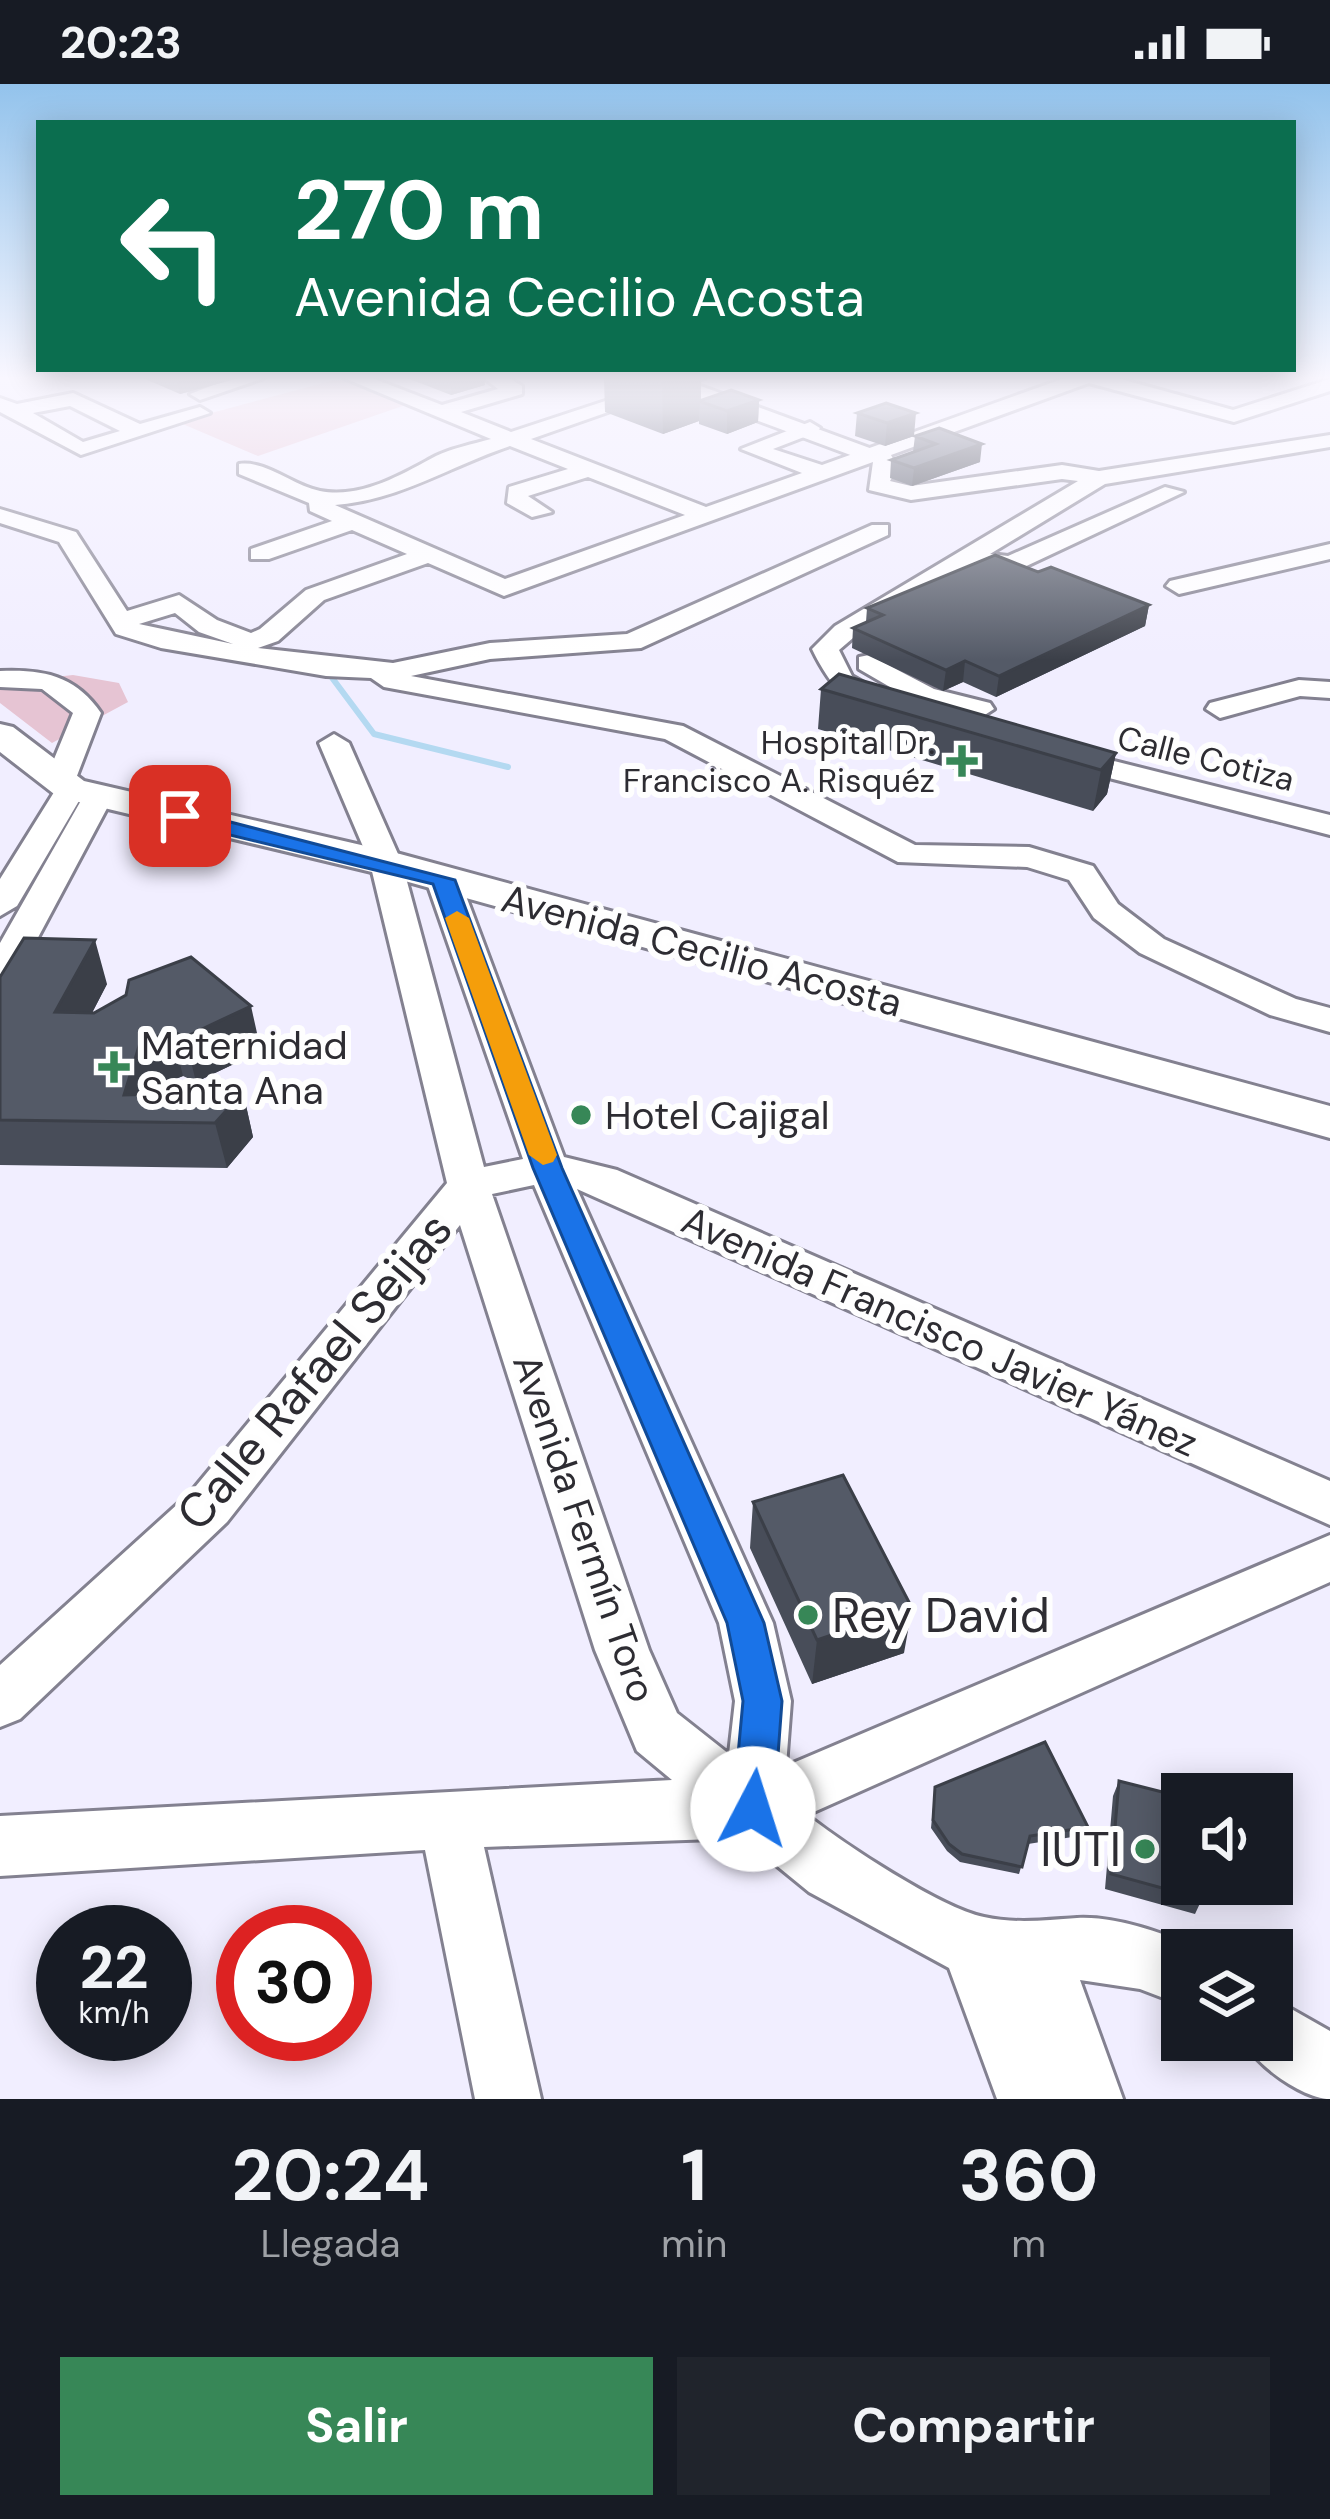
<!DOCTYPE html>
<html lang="es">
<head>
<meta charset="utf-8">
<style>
	body { margin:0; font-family:"DM Sans",sans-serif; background:#20242c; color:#f1f3f6; height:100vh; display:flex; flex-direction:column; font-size:45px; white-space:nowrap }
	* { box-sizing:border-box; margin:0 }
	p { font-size:39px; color:#9ea1a6 }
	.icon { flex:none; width:66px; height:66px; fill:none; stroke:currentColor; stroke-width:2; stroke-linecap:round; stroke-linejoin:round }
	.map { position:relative; height:2015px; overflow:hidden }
	.side { display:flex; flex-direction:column; background:#171b24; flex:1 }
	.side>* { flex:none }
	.guide { position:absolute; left:36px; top:36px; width:1260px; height:252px; border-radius:0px; box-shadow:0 6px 30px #0003; background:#0b6e4f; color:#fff; overflow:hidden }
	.controls { position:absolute; left:1161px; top:1689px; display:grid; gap:24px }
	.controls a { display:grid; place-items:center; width:132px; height:132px; border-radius:0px; background:#171b24; box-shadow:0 6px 30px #0003; font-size:60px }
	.speed { position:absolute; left:36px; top:1821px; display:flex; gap:24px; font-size:60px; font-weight:700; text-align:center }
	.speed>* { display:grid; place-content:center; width:156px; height:156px; border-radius:50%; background:#171b24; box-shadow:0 6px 30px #0003; line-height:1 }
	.speed small { font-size:30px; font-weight:400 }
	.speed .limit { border:18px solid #d22; background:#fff; color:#111 }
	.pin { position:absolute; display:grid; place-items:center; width:102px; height:102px; color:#fff; margin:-51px; border-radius:24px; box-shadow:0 6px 18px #0006 }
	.me { position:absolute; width:132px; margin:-66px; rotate:5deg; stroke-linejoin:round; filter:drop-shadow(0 0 9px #0008) }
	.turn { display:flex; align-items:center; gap:42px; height:252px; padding:0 60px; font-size:54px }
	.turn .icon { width:156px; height:156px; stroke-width:2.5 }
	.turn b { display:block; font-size:84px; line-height:102px }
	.eta { display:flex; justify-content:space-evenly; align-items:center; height:204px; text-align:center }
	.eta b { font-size:72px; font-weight:700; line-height:84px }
	.button { display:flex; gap:24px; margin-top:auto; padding:24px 60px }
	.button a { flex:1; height:138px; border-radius:0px; background:#378757; color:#fff; font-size:48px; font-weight:700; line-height:138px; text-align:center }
	.button a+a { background:#20242c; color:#f1f3f6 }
	.status { display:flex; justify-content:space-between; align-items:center; height:84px; padding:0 60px; background:#171b24; direction:ltr }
	.status svg { height:33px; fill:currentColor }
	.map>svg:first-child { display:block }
	.green { fill:#e6c4d3 }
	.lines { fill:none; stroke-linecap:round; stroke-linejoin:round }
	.stream { stroke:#b4d9f1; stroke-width:6 }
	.minor-casing { stroke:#838190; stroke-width:6 }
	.major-casing { stroke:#838190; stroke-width:6 }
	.minor { fill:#fff; fill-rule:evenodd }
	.major { fill:#fff; fill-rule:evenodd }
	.wall { fill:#484d59 }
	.shaded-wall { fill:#3b3f48 }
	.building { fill:#545a67; stroke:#3b3f48; stroke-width:3 }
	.route { fill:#1a73e8; stroke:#114b97; stroke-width:3 }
	.slow { fill:#f59e0b }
	.poi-dot { fill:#378757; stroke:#fefefe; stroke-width:4.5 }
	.labels { text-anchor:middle; stroke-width:12; stroke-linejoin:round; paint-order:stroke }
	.far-poi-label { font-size:33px; fill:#2d2c32; stroke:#fefefe; text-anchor:end }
	.far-street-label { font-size:33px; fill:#2d2c32; stroke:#fefefe }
	.street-label { font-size:39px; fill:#2d2c32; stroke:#fefefe }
	.poi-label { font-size:39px; fill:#2d2c32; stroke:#fefefe; text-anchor:start }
	.near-street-label { font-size:48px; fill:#2d2c32; stroke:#fefefe }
	.near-poi-label { font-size:48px; fill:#2d2c32; stroke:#fefefe; text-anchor:start }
</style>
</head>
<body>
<div class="status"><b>20:23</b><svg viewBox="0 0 49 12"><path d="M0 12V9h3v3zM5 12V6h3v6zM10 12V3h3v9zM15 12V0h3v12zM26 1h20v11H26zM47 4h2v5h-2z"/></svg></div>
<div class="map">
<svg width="1330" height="2015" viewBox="0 0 1330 2015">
	<rect width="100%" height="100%" fill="#f1eeff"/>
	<path class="green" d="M342 294 417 317 258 372 178 338Z
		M73 591 119 599 128 618 52 659 0 619V599Z"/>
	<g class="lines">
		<path class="stream" d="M327 587 374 650 508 683"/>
		<defs>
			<path id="minor" d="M232 294H264L200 316 190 310Z
				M344 294H372L442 321 498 305 484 294H509L522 302V310L461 328 511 348 675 294H705L531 355 706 423 802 389 741 365 810 338 820 344 817 348 773 365 822 381 1065 294H1117L1233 326 1330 295V307L1234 338 1089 299 891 371 898 384 890 397 911 402 1062 381 1099 387 1330 351V363L1105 400 990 470 1008 472 1165 403 1184 408 1020 485 970 482 853 554 839 566 852 592 889 613V625C851 634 826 594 812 565L835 542 1078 397 1062 395 911 416 869 406 873 378 504 512 428 479 324 516 278 557 258 564 393 579 490 559 627 550 872 441H888V451L641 564 490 575 411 592 683 642 915 761 1029 763 1093 782 1118 820 1164 855 1296 915 1330 924V948L1270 931 1140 869 1094 834 1069 796 1027 783 898 778 665 655 384 603 371 594 326 592 161 564 116 550 59 458 0 439V425L76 448 127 527 179 511 217 536 251 549 260 545 306 506 407 470 352 446 269 475H251V465L332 437 310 427 309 419 239 390V380C266 376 293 402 320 407 362 415 402 390 436 372 452 364 473 360 491 355ZM510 362 568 385 509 403 507 419 532 433 552 428 528 412 588 393 685 431 505 495 335 421C400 416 450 382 510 362ZM175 529 199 548 233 560 139 540Z
				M73 309 140 340 200 323 210 329 81 371 0 328V314L17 320ZM70 322 120 347 83 358 33 329Z
				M1330 460V475L1179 510 1166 502 1170 497Z
				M869 571 934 605 990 619 994 625 980 634 914 617 859 585V573Z
				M0 587C44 585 76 592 101 629L75 697 86 705 17 822 0 832V795L56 705 45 697 73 629 42 605 0 603Z
				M1299 596 1330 598V614L1300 612 1220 634 1206 625 1210 619Z
				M334 650 349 659 402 779 484 1083 523 1075 426 796 443 786 460 796 564 1073 617 1086 1330 1397V1441L577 1105 773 1539 791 1617 786 1682 1330 1451V1498L807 1731C843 1759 940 1824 984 1833 1017 1840 1045 1836 1077 1834 1119 1832 1164 1850 1203 1866H1182V1921L1140 1905 1080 1896 1123 2015H997L949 1884 809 1808 743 1754 484 1763 541 2015H475L425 1766 0 1792V1732L672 1696 637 1667 595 1566 460 1141 227 1438 20 1635 0 1643V1581L191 1408 447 1099 370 779 319 659ZM534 1101 719 1539 735 1617 729 1670 677 1629 649 1566 492 1110Z
				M1062 664 1330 731V751L1051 679 1047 673 1051 667Z
				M98 704 113 713 18 891 0 902V859L83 713Z
				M1272 1914 1330 1947V2015C1303 2015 1254 1980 1244 1956H1272Z"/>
			<path id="major" d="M643 294H679L886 370 882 376H864Z
				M0 640 13 643 84 697 400 770 1330 1022V1054L376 789 58 713 0 668Z"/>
		</defs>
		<use href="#minor" class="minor-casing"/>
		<use href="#major" class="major-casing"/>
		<use href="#minor" class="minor"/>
		<use href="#major" class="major"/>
	</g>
	<path class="wall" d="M143 294H239L180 310Z
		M407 294H484L485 301 451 311Z
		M604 294H701V317L759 316 758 338 727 350 699 340V337L663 350 605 328Z
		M886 319 914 352 885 362 855 352 857 329Z
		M915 352 980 378 912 402 890 394 891 376 913 368Z
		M1038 488 1149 521 1145 542 996 613 963 598 943 607 852 564 853 544 866 538 867 524Z
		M821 605 1116 669 1107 710 1093 727 818 645Z
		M0 893 107 900 92 929 261 967 196 998 183 992 153 1004 151 1010 243 1008 253 1053 227 1084 0 1081Z
		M753 1418 904 1569 812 1600 750 1464Z
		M1119 1697 1202 1815 1195 1830 1105 1805 1113 1712Z
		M935 1703 1088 1743 1085 1751 1028 1760 1019 1790 960 1778 947 1767 931 1744Z"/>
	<path class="shaded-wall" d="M177 294H239L180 310Z
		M450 294H484L485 301 451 311Z
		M674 294H701L699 337 663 350 662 298Z
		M759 316 758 338 727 350V327Z
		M916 329 914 352 885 362 887 339Z
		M982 360 980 378 912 402 914 384Z
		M1149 521 1145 542 996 613 999 592Z
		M965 577 963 598 943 607 946 586Z
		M1116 669 1107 710 1093 727 1101 686Z
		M95 856 107 900 69 973 55 928Z
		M251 922 261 967 196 998 185 953Z
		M172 947 183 992 153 1004 142 1038 124 1011 140 959Z
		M243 1008 253 1053 227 1084 215 1039Z
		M912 1524 904 1569 812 1600 817 1556Z"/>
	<path class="building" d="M731 306 759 316 727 327 699 317Z
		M886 319 916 329 887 339 857 329Z
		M939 344 982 360 914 384 891 376 936 360 915 352Z
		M995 471 1038 488 1051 483 1149 521 999 592 965 577 946 586 853 544 883 531 867 524Z
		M839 590 1116 669 1101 686 821 605Z
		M24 854 95 856 55 928 94 929 126 911 129 896 191 873 251 922 185 953 172 947 140 959 124 1011 243 1008 215 1039 0 1036V893Z
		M843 1391 912 1524 817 1556 753 1418Z
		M1045 1658 1088 1743 1030 1752 1022 1783 962 1770 949 1760 933 1736 935 1703Z
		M1119 1697 1182 1713V1800H1203L1202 1815 1111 1790Z"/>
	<linearGradient id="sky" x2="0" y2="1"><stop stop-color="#93c3ec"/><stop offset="0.51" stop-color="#f9f7ff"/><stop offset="1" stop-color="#f9f7ff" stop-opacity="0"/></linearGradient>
	<rect width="1330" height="576" fill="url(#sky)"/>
	<path class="route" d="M180 725 455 796 562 1084 764 1539 782 1617 774 1725 768 1739 753 1745 739 1739 733 1725 743 1617 727 1539 533 1084 433 800 172 737 169 732Z"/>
	<path class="slow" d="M457 827 469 834 557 1071 553 1078 543 1081 529 1071 445 834Z"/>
	<g class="poi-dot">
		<path d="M956 659h12v12h12v12h-12v12h-12v-12h-12v-12h12z"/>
		<path d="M108 965h12v12h12v12h-12v12h-12v-12h-12v-12h12z"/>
		<circle cx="581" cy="1031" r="12"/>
		<circle cx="808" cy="1531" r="12"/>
		<circle cx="1145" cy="1765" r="12"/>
	</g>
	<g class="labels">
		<g class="far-poi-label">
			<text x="935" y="670">Hospital Dr.<tspan x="935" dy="38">Francisco A. Risquéz</tspan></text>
		</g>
		<g class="far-street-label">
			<text transform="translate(1206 674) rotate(14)" y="12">Calle Cotiza</text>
		</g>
		<g class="street-label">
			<text transform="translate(702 866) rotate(15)" y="14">Avenida Cecilio Acosta</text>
			<text transform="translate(940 1247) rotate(24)" y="14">Avenida Francisco Javier Yánez</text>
			<text transform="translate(585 1444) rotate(71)" y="14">Avenida Fermín Toro</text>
		</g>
		<g class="poi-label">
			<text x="141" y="975">Maternidad<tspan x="141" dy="45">Santa Ana</tspan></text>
			<text x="605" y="1045">Hotel Cajigal</text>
		</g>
		<g class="near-street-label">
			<text transform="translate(314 1287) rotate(-50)" y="17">Calle Rafael Seijas</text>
		</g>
		<g class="near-poi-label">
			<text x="832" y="1548">Rey David</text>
			<text x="1121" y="1782" text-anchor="end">IUTI</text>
		</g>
	</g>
</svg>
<div class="controls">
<a><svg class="icon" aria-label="sound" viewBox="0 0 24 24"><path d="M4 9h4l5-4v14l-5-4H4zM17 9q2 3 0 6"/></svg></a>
<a><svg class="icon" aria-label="layers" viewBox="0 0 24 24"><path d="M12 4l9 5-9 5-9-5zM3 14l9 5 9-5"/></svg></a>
</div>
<div class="speed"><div>22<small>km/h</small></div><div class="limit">30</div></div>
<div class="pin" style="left:180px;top:732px;background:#d93025"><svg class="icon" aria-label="arrive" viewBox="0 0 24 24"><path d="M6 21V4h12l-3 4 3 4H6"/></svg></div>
<svg class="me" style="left:753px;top:1725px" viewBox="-20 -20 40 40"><circle r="19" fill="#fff"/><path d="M0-13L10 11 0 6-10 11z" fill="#1a73e8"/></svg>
<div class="guide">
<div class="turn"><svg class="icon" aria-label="left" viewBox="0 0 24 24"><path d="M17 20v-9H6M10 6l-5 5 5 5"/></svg><div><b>270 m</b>Avenida Cecilio Acosta</div></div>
</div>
</div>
<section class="side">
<div class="eta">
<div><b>20:24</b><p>Llegada</p></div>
<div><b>1</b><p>min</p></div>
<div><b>360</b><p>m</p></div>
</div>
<div class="button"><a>Salir</a><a>Compartir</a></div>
</section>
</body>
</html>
